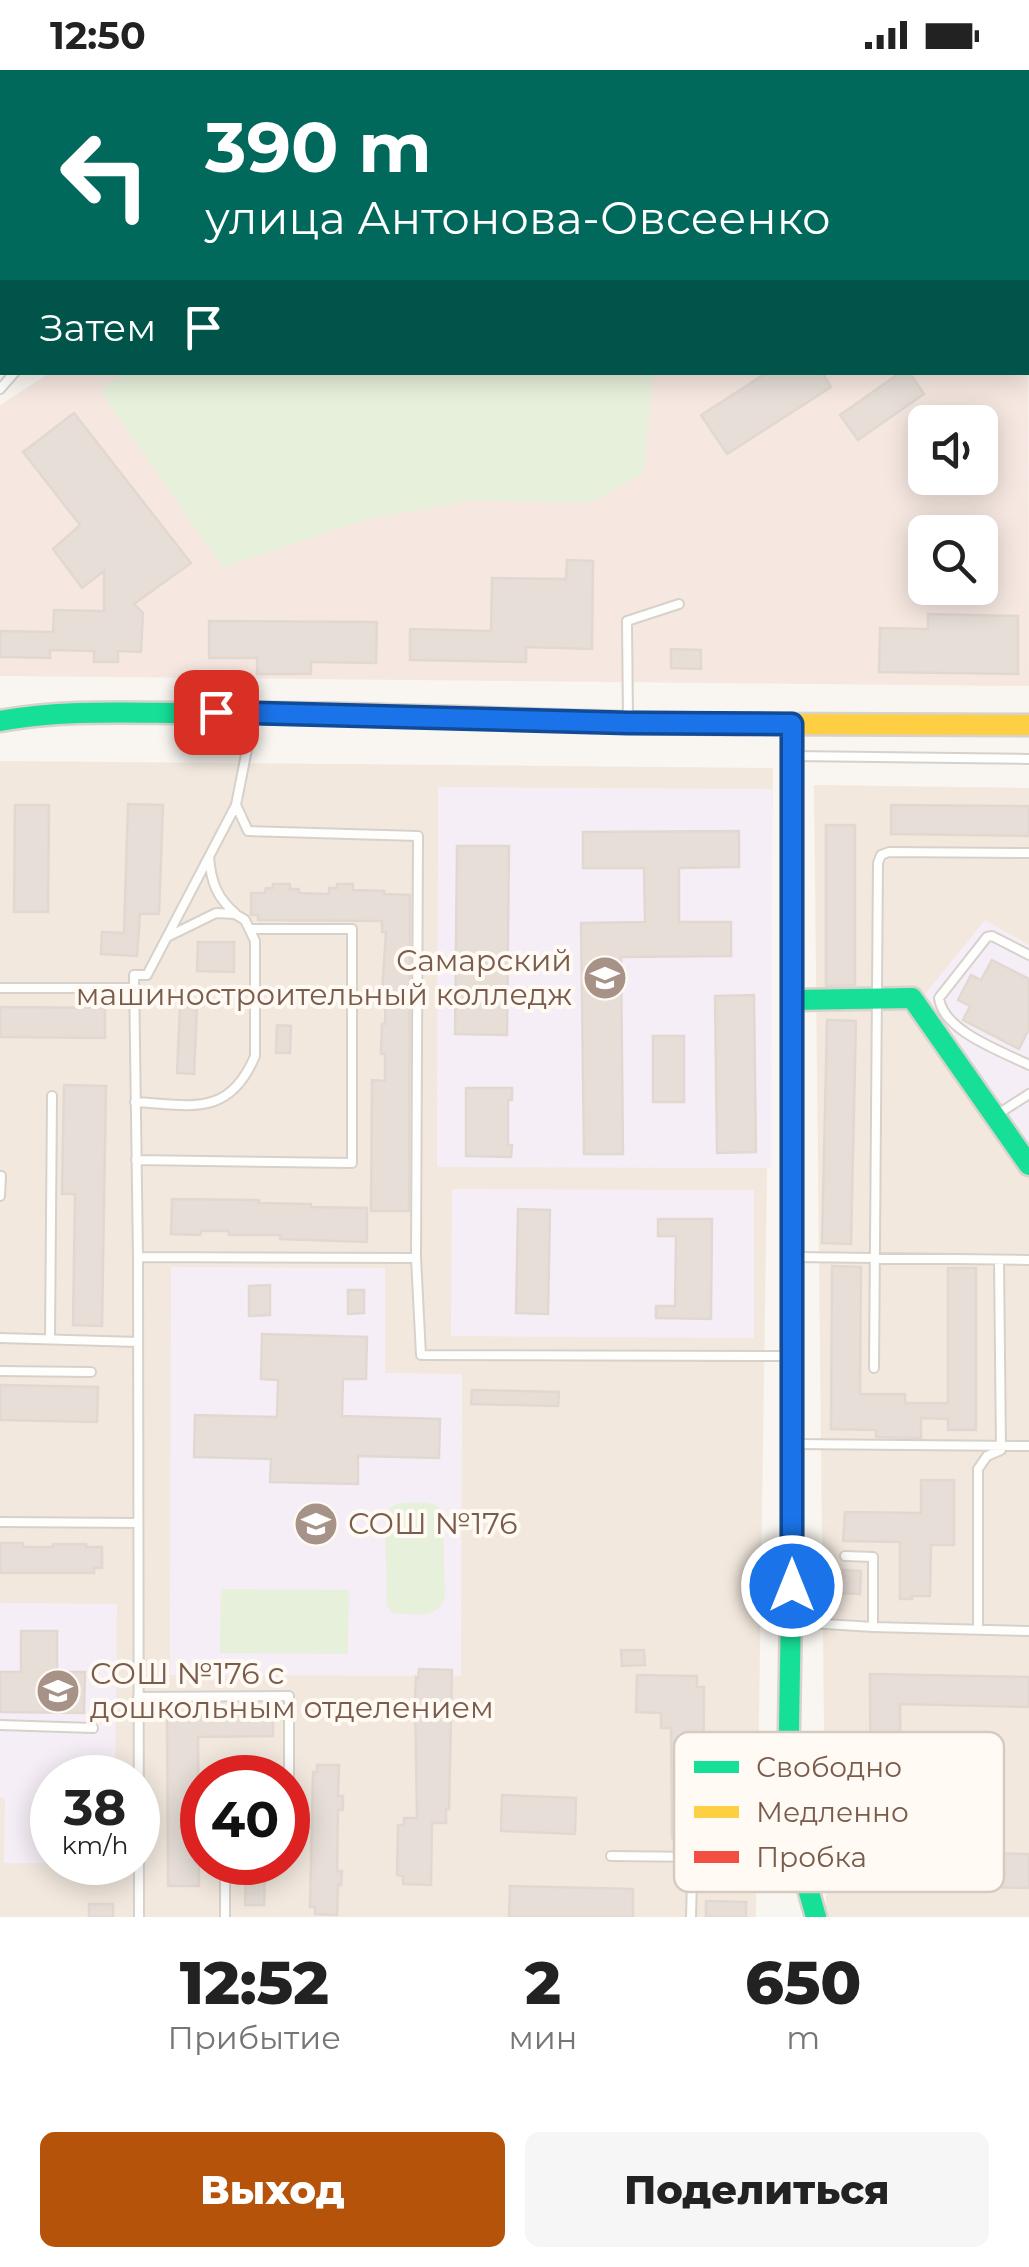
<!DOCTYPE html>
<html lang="ru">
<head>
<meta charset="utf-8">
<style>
	body { margin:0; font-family:Montserrat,sans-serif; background:#f6f6f6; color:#222; height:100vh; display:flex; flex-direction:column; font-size:38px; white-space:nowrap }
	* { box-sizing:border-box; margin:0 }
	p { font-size:32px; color:#767676 }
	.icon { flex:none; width:55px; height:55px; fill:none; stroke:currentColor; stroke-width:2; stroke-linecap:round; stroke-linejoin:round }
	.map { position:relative; height:1847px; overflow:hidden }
	.details { display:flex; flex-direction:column; background:#fff; flex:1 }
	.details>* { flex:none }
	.guide { position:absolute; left:0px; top:0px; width:1030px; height:305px; box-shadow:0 5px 25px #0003; background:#00695c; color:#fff; overflow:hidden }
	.fabs { position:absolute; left:908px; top:335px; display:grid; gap:20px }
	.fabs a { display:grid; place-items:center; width:90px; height:90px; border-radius:15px; background:#fff; box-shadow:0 5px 25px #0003; font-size:50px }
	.speed { position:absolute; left:30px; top:1685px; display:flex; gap:20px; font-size:50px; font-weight:700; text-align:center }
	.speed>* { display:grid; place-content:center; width:130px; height:130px; border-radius:50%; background:#fff; box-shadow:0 5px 25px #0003; line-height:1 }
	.speed small { font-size:25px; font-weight:400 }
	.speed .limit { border:15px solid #d22; background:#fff; color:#111 }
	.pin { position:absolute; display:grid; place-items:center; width:85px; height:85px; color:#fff; margin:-42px; border-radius:20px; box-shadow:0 5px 15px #0006 }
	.me { position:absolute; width:110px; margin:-55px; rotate:0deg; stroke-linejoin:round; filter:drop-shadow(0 0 8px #0008) }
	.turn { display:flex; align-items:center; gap:35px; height:210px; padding:0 40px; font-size:45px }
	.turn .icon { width:130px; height:130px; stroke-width:2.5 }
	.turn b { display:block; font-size:70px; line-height:85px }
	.then { display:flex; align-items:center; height:95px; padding:0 40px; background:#0003; gap:20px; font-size:38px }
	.eta { display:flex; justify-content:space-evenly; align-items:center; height:170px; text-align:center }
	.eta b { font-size:60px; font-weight:800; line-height:70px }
	.primary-button { display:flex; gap:20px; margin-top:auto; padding:20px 40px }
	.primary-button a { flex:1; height:115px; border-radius:15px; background:#b45309; color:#fff; font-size:40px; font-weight:800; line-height:115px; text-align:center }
	.primary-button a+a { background:#f6f6f6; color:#222 }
	.status { display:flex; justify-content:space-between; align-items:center; height:70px; padding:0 50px; background:#fff; direction:ltr }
	.status svg { height:28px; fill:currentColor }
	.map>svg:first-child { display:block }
	.residential { fill:#f2e8de; fill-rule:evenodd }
	.commercial { fill:#f6e8e1; fill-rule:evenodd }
	.education { fill:#f6eef6 }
	.green { fill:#e7f0db }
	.building { fill:#e6ded7; stroke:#e2d8d2; stroke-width:2.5 }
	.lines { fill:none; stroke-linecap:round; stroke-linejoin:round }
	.lane-casing { stroke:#d7d1cb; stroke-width:12 }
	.street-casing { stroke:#d7d1cb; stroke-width:19 }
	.fast-casing { stroke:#d9d2cb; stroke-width:25 }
	.slow-casing { stroke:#d9d2cb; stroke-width:25 }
	.jam-casing { stroke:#d9d2cb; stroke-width:25 }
	.lane { stroke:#fefefd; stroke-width:8 }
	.street { stroke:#fefefd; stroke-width:14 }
	.fast { stroke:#16e098; stroke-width:20 }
	.slow { stroke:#ffcf43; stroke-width:20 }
	.jam { stroke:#f24e42; stroke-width:20 }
	.tram { stroke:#e6e3e7; stroke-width:2.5 }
	.route-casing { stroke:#114b97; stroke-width:25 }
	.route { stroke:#1a73e8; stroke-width:18 }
	.labels { text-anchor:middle; stroke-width:8; stroke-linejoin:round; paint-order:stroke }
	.poi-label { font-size:30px; fill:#7a5c4d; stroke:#fffaf3; text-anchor:start }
	.key { fill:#fffaf3; stroke:#d7cbc1; stroke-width:2.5 }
	.key-label { font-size:28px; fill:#7a5c4d }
</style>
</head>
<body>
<div class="status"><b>12:50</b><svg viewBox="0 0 49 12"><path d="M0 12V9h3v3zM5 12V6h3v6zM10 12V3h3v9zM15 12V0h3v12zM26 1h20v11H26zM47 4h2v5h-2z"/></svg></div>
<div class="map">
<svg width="1029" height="1847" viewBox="0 0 1029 1847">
	<rect width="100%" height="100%" fill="#f9f5f0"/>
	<path class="residential" d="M0 0H239L241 2H2V188H0Z
		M0 691 773 698 756 1847H0ZM52 1708H138V1792H52ZM202 1708H288V1792H202Z
		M814 715 1029 718V1847H826Z"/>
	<path class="commercial" d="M520 0H912L914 2H517Z
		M1028 175 1029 616 0 606V335L51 302H1028ZM925 352H980V408H925ZM925 462H980V518H925Z"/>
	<path class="education" d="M438 717 772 719 771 1098 437 1097Z
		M985 850 1029 875V1077H1026L922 928Z
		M452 1119 754 1120V1268L451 1266Z
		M171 1197 385 1198V1303L462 1304 461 1606 170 1605Z
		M0 1533 117 1534 115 1707 52 1708V1792L114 1794 4 1793 5 1728 0 1727Z"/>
	<path class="green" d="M125 303V302L654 303 643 403 591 433 474 430 364 450 223 498 100 320Z
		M403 1433C416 1433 432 1430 443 1440L445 1526C439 1551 414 1544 393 1543L387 1536 385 1447C388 1438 393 1434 403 1433Z
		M221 1519 349 1520 348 1584 220 1583Z"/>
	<path class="building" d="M768 302H822L831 317 727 384 701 345Z
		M901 302H909L924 324 858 370 840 345Z
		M74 343 191 493 134 534 143 543 141 582 118 581V592H94V581L50 580V588L0 587V561L53 562 54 540 104 541V501L82 518 53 479 80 455 23 382Z
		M567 490 593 491 592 579 526 577V592L410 590V559L491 561 492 508 566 509Z
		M928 544 1018 546V604L879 602 880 558 928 559Z
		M209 551 377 552 376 593 311 592V604H257V588H209Z
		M671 579 701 580V599L671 598Z
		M128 734 163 735 159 844H140L137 886 101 884 102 862 124 863Z
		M15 735H49L48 842H14Z
		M891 735 1029 736V766L891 764Z
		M826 755H855V915L826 916Z
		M739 761V797L679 798V852H731V886L621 887 623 1084H584L581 853 645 852 644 798H583V762Z
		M457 776H509L507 965 455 964Z
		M273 814H290V819H299V823L329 824V818H337V814H353V820L384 821V824L410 825 409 1141H371L372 1010 385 1011V984H381L382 954H385L386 923H382L386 862H382V851L258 850V845H251V823H265L266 818H273Z
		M198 872H234V902L197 901Z
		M992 890 1029 909V959L1019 979 963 950 970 936 958 930 971 905 981 910Z
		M754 925 756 1082 717 1083 715 926Z
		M180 936 197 937 194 1004 177 1003Z
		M0 937 105 938V968L0 967Z
		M827 950 856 951 851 1174 822 1173Z
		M277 955 291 956 290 983H276Z
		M653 966H684V1032H653Z
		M64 1015 106 1016 102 1256 73 1255 75 1124H62Z
		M466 1018H512V1030H508V1075H512L511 1087 466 1086Z
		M172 1129 259 1130V1133L311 1134V1137L367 1138V1172L280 1169V1165H229V1161H201L200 1165 171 1164Z
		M518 1139 550 1140 548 1244 516 1243Z
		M658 1149H712L711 1249 656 1248V1236H675L676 1166H658Z
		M832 1196 861 1197 860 1324H905V1333H948V1198H976V1360H948V1349L921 1348V1368L876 1367V1360L831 1359Z
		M270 1215V1245L249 1246V1216Z
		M348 1220H364V1243L348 1244Z
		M262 1264 367 1267 366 1309H343L342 1346 440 1349 439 1388 358 1386V1414L270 1412 271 1389 194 1387 195 1345 277 1347 278 1310 261 1309Z
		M0 1315 98 1317 97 1352 0 1350Z
		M472 1320 559 1322 558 1336 471 1334Z
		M921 1410H954V1475H931L930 1526H912V1529H900V1472L843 1471 845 1442 921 1443Z
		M0 1473H23V1477H53V1474H86V1477H102V1498H94V1503H0Z
		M843 1500 861 1501 860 1524 841 1523Z
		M21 1561H57V1602H85L84 1643 0 1642V1602H21Z
		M621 1580H644L645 1595 622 1596Z
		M419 1599 452 1600 449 1739H446V1753H432L431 1815 403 1814V1806L397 1805 398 1755H404V1748H417L415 1626 416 1607 418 1608Z
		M870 1604 1029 1607V1637L900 1634 902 1782 1029 1784V1818L871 1815Z
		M637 1605 697 1606V1617H704L703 1768H672L671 1658H661V1643L636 1642Z
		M224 1638H255V1642L273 1641V1666L198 1667 199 1816H168L167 1647 196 1646V1642H224Z
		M317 1695H339L338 1726H343V1740H338L337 1801H342L341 1815H338L337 1845 315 1844V1837H310L313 1702H317Z
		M502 1725 576 1728 575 1764 501 1761Z
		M246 1802H265L264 1835H245Z
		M510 1816 633 1819V1847H509Z
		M706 1831 746 1832V1847H706Z
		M89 1834H113V1847H89Z"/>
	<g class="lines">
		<defs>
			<path id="lane" d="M1 0 5 2
				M136 0 138 2
				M763 0 765 2
				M1028 48 1029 47
				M0 119H2
				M0 319 15 302
				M628 652 627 551 679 534
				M793 686 1029 689
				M236 735 248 761 418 766 416 1188 421 1285 791 1286
				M209 787C211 812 217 828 236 844
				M1029 885 992 866 987 867 939 928C943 961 1001 981 1029 995
				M0 918H134
				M135 1032C191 1035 229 1048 255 986V871L245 850 235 844 216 843 167 867
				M998 1044 1029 1024
				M136 1090 352 1093V859H251
				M0 1126 1 1106
				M138 1187 416 1188
				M794 1187 1029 1190
				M0 1268 138 1272
				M50 1269 52 1026
				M874 1298 878 793 881 785 889 782 1029 783
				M0 1301 91 1302
				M794 1374 1029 1376
				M0 1452 138 1453
				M845 1486 873 1487V1557
				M794 1552 873 1557 1029 1561
				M978 1559V1399L987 1386 1001 1380 999 1190
				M138 1627 289 1626V1714H288
				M0 1655 93 1658
				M725 1683 785 1681
				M611 1786 795 1788
				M139 1847 138 1187 134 905H147L236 735 254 644
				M225 1847V1792
				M691 1847 692 1810 779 1811V1788"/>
			<path id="street" d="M248 0 250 2
				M923 0 925 2
				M444 2 448 0
				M1028 156 1029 158"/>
			<path id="fast" d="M0 651C64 639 132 643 197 643 377 641 557 653 736 654
				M792 930 912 928 1029 1095
				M792 1480 788 1716 795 1773 816 1847"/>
			<path id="slow" d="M736 654 1029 655"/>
			<path id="jam" d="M792 654V1480"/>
		</defs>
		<use href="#lane" class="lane-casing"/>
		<use href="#street" class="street-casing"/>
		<use href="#fast" class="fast-casing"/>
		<use href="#slow" class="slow-casing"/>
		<use href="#jam" class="jam-casing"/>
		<use href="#lane" class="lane"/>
		<use href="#street" class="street"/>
		<use href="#fast" class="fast"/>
		<use href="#slow" class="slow"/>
		<use href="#jam" class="jam"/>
		<path class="tram" d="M415 2 419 0
			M0 294 2 292"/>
	</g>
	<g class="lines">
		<defs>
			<path id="route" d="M216 642 628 653 792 654V1516"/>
		</defs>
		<use href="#route" class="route-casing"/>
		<use href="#route" class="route"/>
	</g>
	<defs>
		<symbol id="university-disc" viewBox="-11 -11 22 22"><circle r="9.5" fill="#a69286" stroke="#fffaf3"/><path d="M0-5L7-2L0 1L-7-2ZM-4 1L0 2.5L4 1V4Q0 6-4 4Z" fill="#fff"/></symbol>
		<symbol id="school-disc" viewBox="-11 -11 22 22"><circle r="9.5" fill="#a69286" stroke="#fffaf3"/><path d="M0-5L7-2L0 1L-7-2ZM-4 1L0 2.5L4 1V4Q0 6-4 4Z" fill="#fff"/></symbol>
	</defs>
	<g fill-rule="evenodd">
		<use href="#university-disc" x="580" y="883" width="50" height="50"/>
		<use href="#school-disc" x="291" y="1429" width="50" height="50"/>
		<use href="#school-disc" x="33" y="1596" width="50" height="50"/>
	</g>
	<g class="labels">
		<g class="poi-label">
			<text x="572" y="901" text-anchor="end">Самарский<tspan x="572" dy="34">машиностроительный колледж</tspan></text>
			<text x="348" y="1464">СОШ №176</text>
			<text x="90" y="1614">СОШ №176 с<tspan x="90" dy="34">дошкольным отделением</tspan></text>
		</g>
	</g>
	<rect x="674" y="1662" width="330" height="160" rx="15" class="key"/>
	<rect x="694" y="1691" width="45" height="12" fill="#16e098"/>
	<rect x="694" y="1736" width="45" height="12" fill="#ffcf43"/>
	<rect x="694" y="1781" width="45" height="12" fill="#f24e42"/>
	<g class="key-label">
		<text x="756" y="1707">Свободно</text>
		<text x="756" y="1752">Медленно</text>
		<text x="756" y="1797">Пробка</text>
	</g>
</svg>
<div class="fabs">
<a><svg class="icon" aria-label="sound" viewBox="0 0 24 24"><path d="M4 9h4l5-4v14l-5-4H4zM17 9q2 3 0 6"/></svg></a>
<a><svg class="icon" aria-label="search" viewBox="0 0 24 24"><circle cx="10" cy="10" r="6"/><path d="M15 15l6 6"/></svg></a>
</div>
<div class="speed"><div>38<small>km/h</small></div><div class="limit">40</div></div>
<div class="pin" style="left:216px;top:642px;background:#d93025"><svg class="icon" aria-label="arrive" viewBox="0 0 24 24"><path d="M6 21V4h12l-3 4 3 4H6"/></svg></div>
<svg class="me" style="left:792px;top:1516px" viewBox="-20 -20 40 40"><circle r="17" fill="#1a73e8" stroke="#fff" stroke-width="3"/><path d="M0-11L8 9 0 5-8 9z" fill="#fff"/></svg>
<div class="guide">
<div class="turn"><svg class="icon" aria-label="left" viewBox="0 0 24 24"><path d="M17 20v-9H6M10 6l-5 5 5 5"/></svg><div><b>390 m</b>улица Антонова-Овсеенко</div></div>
<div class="then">Затем<svg class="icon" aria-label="arrive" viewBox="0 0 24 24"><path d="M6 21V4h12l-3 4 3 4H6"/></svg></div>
</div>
</div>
<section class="details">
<div class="eta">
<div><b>12:52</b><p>Прибытие</p></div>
<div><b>2</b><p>мин</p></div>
<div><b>650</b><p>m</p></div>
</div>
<div class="primary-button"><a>Выход</a><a>Поделиться</a></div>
</section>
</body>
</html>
